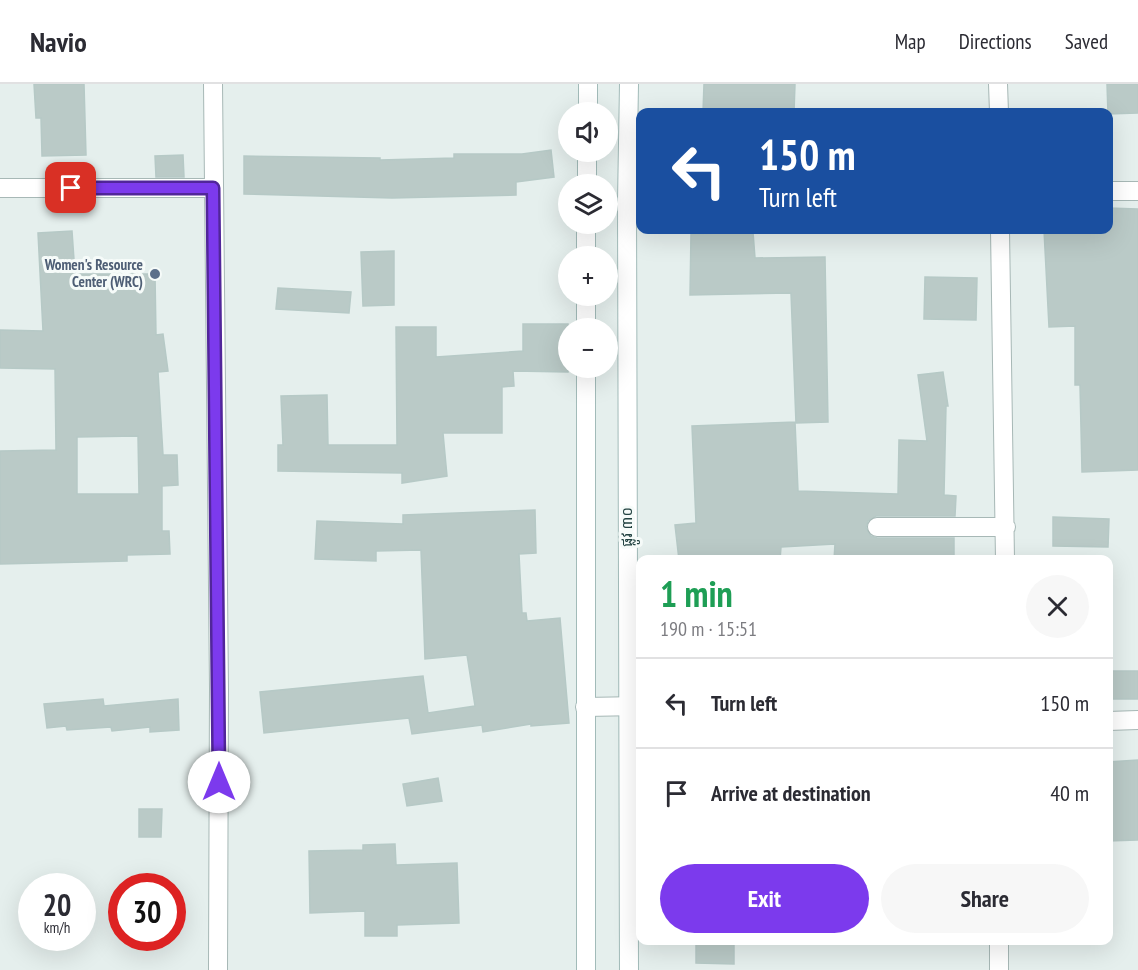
<!DOCTYPE html>
<html lang="en">
<head>
<meta charset="utf-8">
<style>
	body { margin:0; font-family:"PT Sans Narrow","Noto Sans Khmer",sans-serif; background:#f7f7f7; color:#2b2b33; height:100vh; display:flex; flex-direction:column; font-size:22px; white-space:nowrap }
	* { box-sizing:border-box; margin:0 }
	p { font-size:20px; color:#7c7c81 }
	.icon { flex:none; width:33px; height:33px; fill:none; stroke:currentColor; stroke-width:2; stroke-linecap:round; stroke-linejoin:round }
	.map { position:relative; flex:1; overflow:hidden }
	.panel { position:absolute; left:636px; top:471px; width:477px; height:390px; display:flex; flex-direction:column; background:#fff; border-radius:12px; box-shadow:0 6px 24px #0002 }
	.panel>* { flex:none }
	.guide { position:absolute; left:636px; top:24px; width:477px; height:126px; border-radius:12px; box-shadow:0 6px 24px #0002; background:#1a4fa0; color:#fff; overflow:hidden }
	.fabs { position:absolute; left:558px; top:18px; display:grid; gap:12px }
	.fabs a { display:grid; place-items:center; width:60px; height:60px; border-radius:50%; background:#fff; box-shadow:0 6px 24px #0002; font-size:30px }
	.speed { position:absolute; left:18px; top:789px; display:flex; gap:12px; font-size:30px; font-weight:700; text-align:center }
	.speed>* { display:grid; place-content:center; width:78px; height:78px; border-radius:50%; background:#fff; box-shadow:0 6px 24px #0002; line-height:1 }
	.speed small { font-size:15px; font-weight:400 }
	.speed .limit { border:9px solid #d22; background:#fff; color:#111 }
	.pin { position:absolute; display:grid; place-items:center; width:51px; height:51px; color:#fff; margin:-26px; border-radius:12px; box-shadow:0 3px 9px #0006 }
	.me { position:absolute; width:66px; margin:-33px; rotate:0deg; stroke-linejoin:round; filter:drop-shadow(0 0 4px #0008) }
	.turn { display:flex; align-items:center; gap:21px; height:126px; padding:0 24px; font-size:27px }
	.turn .icon { width:78px; height:78px; stroke-width:2.5 }
	.turn b { display:block; font-size:42px; line-height:51px }
	.round { display:grid; place-items:center; flex:none; width:63px; height:63px; border-radius:32px; background:#f7f7f7 }
	.headline { display:flex; align-items:center; justify-content:space-between; height:102px; padding:0 24px }
	h1 { font-size:36px; font-weight:800; line-height:45px; color:#1e9e55 }
	.action { display:flex; gap:12px; margin-top:auto; padding:12px 24px }
	.action a { flex:1; height:69px; border-radius:36px; background:#7c3aed; color:#fff; font-size:24px; font-weight:800; line-height:69px; text-align:center }
	.action a+a { background:#f7f7f7; color:#2b2b33 }
	ul { padding:0; list-style:none }
	li { display:flex; align-items:center; gap:18px; height:90px; padding:0 24px; border-top:2px solid #e1e1e2 }
	li div { flex:1 }
	li b { display:block; font-size:22px }
	li em { font-style:normal }
	header { display:flex; align-items:center; gap:36px; box-sizing:border-box; height:84px; padding:0 30px; background:#fff; border-bottom:2px solid #e1e1e2 }
	header strong { font-size:28px }
	nav { display:flex; gap:33px; margin-inline-start:auto; font-size:21px }
	.map>svg:first-child { display:block }
	.building { fill:#bacac7; stroke:#b6c9c6; stroke-width:1.5; fill-rule:evenodd }
	.lines { fill:none; stroke-linecap:round; stroke-linejoin:round }
	.street-casing { stroke:#a7b8b6; stroke-width:20 }
	.secondary-casing { stroke:#a2bbb9; stroke-width:20 }
	.street { stroke:#fff; stroke-width:18 }
	.secondary { stroke:#fff; stroke-width:18 }
	.route-casing { stroke:#51269a; stroke-width:15 }
	.route { stroke:#7c3aed; stroke-width:10 }
	.service-dot { fill:#5c6f8a; stroke:#f6fbf9; stroke-width:2 }
	.labels { text-anchor:middle; stroke-width:6; stroke-linejoin:round; paint-order:stroke }
	.service-label { font-size:15px; font-weight:bold; fill:#4e5e75; stroke:#f6fbf9; text-anchor:end }
	.street-label { font-size:15px; fill:#224241; stroke:#f6fbf9 }
</style>
</head>
<body>
<header>
<strong>Navio</strong>
<nav><a>Map</a><a>Directions</a><a>Saved</a></nav>
</header>
<div class="map">
<svg width="1138" height="886" viewBox="0 0 1138 886">
	<rect width="100%" height="100%" fill="#e5efed"/>
	<path class="building" d="M34 0H84L86 71 42 72 41 34H36Z
		M704 0H795L794 28H703Z
		M1107 0H1138V29L1108 30Z
		M551 66 554 93 516 98V111L392 114 244 110V72L380 74V76L454 74V70H522Z
		M183 71 184 93H156L155 72Z
		M1108 124 1138 125V386L1082 388 1080 301H1075V242L1049 243 1044 146H1108Z
		M72 147 75 190H155L156 251 163 250 168 287 158 288 163 371H177L178 401 162 402V447H169L170 470 127 471V477L0 480V367L56 366 55 285 0 284V246L43 247 38 149ZM138 352 139 410H77V353Z
		M753 148 755 174 825 173 828 338 796 339 791 209 690 211 691 150Z
		M394 167V221L363 222 361 168Z
		M925 193 977 194 976 236 924 235Z
		M278 204 351 208 349 229 276 225Z
		M523 240H568V288L513 287 514 302 502 303V349H443L447 392 402 399V389L278 387V361H283L281 312 327 311 328 361H397L396 243H436V273L523 267Z
		M943 288 948 322H946L944 411 956 412 955 432H876L868 437 866 444 871 452 877 454H954V476H834L835 460 781 463 780 476H679L675 441 696 439 692 342 795 338 798 407 898 410 899 356 927 357 918 291Z
		M535 426 536 469 519 470 522 529H526L527 537 560 534 569 639 531 642V640L483 648 482 641 412 650 409 634 264 649 260 608 423 592 428 629 475 622 467 571 425 575 421 466 376 467V477L315 475 317 437 403 440V431Z
		M1053 433 1109 435 1108 463 1053 462Z
		M1112 587H1138V615H1112Z
		M103 615 104 622 178 615 179 646 150 648V643L112 647 111 643 67 646 66 642 47 644 44 620Z
		M1138 676V756L1108 757V678Z
		M438 694 442 717 407 722 403 700Z
		M139 725H162L161 753H139Z
		M395 760 396 781 457 779 459 839 397 841V852H365V827L310 829 309 767 363 766V761Z
		M696 856H734V880L696 879Z"/>
	<g class="lines">
		<defs>
			<path id="street" d="M213 0 219 605 218 886
				M998 0 999 28
				M0 104H213
				M1108 107H1138
				M1000 146 1005 476
				M877 443H1006
				M585 623 640 622
				M1108 637 1138 636
				M999 886V856"/>
			<path id="secondary" d="M629 0 627 117 629 886
				M588 28V0
				M587 100V68
				M586 172V140
				M586 244V212
				M586 284V886"/>
		</defs>
		<use href="#street" class="street-casing"/>
		<use href="#secondary" class="secondary-casing"/>
		<use href="#street" class="street"/>
		<use href="#secondary" class="secondary"/>
	</g>
	<g class="lines">
		<defs>
			<path id="route" d="M71 104H213L219 698"/>
		</defs>
		<use href="#route" class="route-casing"/>
		<use href="#route" class="route"/>
	</g>
	<circle class="service-dot" cx="155" cy="190" r="6"/>
	<g class="labels">
		<g class="service-label">
			<text x="143" y="186">Women's Resource<tspan x="143" dy="17">Center (WRC)</tspan></text>
		</g>
		<g class="street-label">
			<text transform="translate(627 443) rotate(-90)" y="5">ផ្លូវ ៣០</text>
		</g>
	</g>
</svg>
<div class="fabs">
<a><svg class="icon" aria-label="sound" viewBox="0 0 24 24"><path d="M4 9h4l5-4v14l-5-4H4zM17 9q2 3 0 6"/></svg></a>
<a><svg class="icon" aria-label="layers" viewBox="0 0 24 24"><path d="M12 4l9 5-9 5-9-5zM3 14l9 5 9-5"/></svg></a>
<a>+</a>
<a>−</a>
</div>
<div class="speed"><div>20<small>km/h</small></div><div class="limit">30</div></div>
<div class="pin" style="left:71px;top:104px;background:#d93025"><svg class="icon" aria-label="arrive" viewBox="0 0 24 24"><path d="M6 21V4h12l-3 4 3 4H6"/></svg></div>
<svg class="me" style="left:219px;top:698px" viewBox="-20 -20 40 40"><circle r="19" fill="#fff"/><path d="M0-13L10 11 0 6-10 11z" fill="#7c3aed"/></svg>
<div class="guide">
<div class="turn"><svg class="icon" aria-label="left" viewBox="0 0 24 24"><path d="M17 20v-9H6M10 6l-5 5 5 5"/></svg><div><b>150 m</b>Turn left</div></div>
</div>
<section class="panel">
<div class="headline"><div><h1>1 min</h1><p>190 m · 15:51</p></div><a class="round"><svg class="icon" aria-label="close" viewBox="0 0 24 24"><path d="M6 6l12 12M18 6L6 18"/></svg></a></div>
<ul>
<li><svg class="icon" aria-label="left" viewBox="0 0 24 24"><path d="M17 20v-9H6M10 6l-5 5 5 5"/></svg><div><b>Turn left</b></div><em>150 m</em></li>
<li><svg class="icon" aria-label="arrive" viewBox="0 0 24 24"><path d="M6 21V4h12l-3 4 3 4H6"/></svg><div><b>Arrive at destination</b></div><em>40 m</em></li>
</ul>
<div class="action"><a>Exit</a><a>Share</a></div>
</section>
</div>
</body>
</html>
